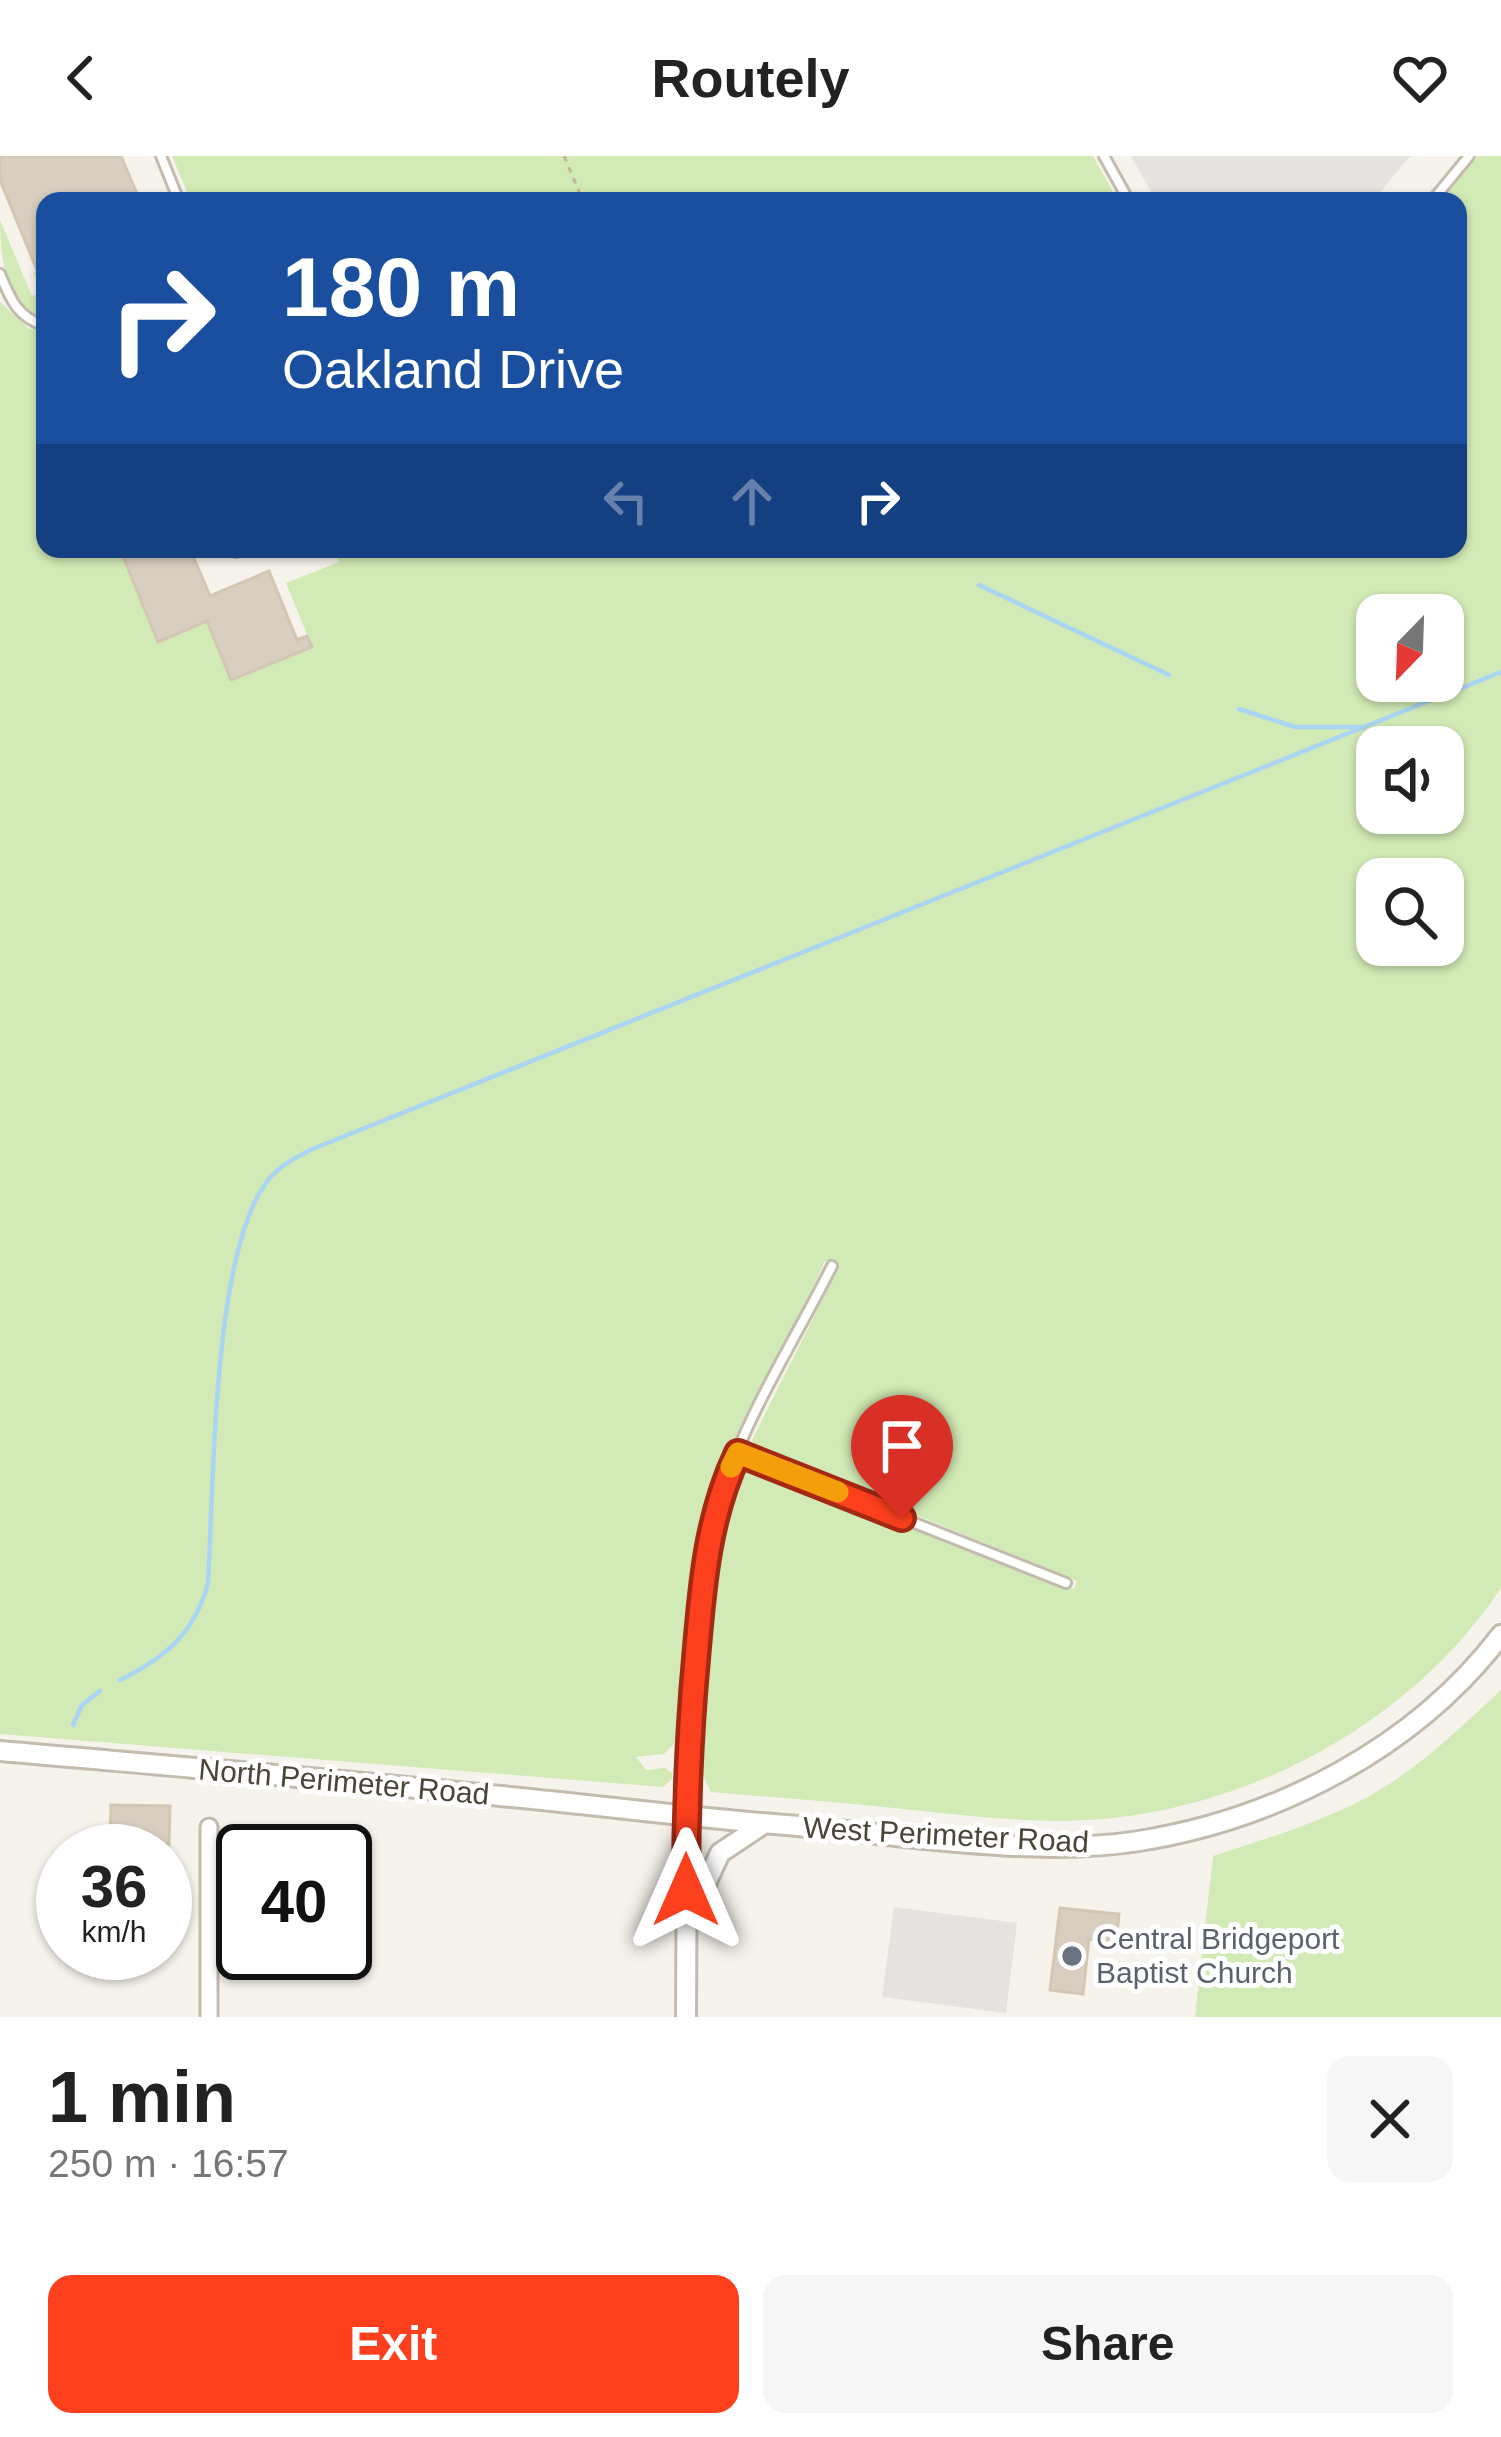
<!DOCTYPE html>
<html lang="en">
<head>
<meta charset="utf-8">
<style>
	body { margin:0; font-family:Arial,sans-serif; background:#f6f6f6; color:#222; height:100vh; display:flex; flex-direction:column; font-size:45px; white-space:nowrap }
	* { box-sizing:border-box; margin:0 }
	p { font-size:39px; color:#767676 }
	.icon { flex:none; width:66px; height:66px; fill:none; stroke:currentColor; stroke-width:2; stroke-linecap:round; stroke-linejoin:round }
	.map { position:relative; height:1861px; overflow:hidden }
	.sheet { display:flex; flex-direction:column; background:#fff; flex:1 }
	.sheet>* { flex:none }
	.top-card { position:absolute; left:36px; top:36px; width:1431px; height:366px; border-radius:24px; box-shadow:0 3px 9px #0004; background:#1a4fa0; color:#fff; overflow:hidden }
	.needle { width:78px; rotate:203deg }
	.controls { position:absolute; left:1356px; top:438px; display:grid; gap:24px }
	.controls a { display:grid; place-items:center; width:108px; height:108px; border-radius:24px; background:#fff; box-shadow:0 3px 9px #0004; font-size:60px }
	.speed { position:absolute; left:36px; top:1668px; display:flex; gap:24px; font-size:60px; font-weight:700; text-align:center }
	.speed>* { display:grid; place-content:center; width:156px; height:156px; border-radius:50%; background:#fff; box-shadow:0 3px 9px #0004; line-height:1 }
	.speed small { font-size:30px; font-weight:400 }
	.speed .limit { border:6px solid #111; border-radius:18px; background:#fff; color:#111 }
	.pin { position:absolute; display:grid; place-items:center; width:102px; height:102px; color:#fff; margin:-123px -51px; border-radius:50% 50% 50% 0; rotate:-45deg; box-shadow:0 0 12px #0007 }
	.pin .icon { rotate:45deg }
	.me { position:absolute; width:132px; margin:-66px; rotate:0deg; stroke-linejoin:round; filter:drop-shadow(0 0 9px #0008) }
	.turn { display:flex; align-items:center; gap:42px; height:252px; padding:0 48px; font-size:54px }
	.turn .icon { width:156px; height:156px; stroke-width:2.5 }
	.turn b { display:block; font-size:84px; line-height:102px }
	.lanes { display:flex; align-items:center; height:114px; padding:0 48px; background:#0003; justify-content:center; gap:60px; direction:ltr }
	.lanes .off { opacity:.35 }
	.round { display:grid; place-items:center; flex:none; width:126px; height:126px; border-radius:24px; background:#f6f6f6 }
	.headline { display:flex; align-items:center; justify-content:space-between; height:204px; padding:0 48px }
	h1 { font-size:72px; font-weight:600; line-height:90px }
	.button { display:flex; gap:24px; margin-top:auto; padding:24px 48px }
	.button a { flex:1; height:138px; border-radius:24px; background:#fc3f1d; color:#fff; font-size:48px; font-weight:600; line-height:138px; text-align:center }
	.button a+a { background:#f6f6f6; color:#222 }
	header { display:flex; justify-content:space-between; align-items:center; height:156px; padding:0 48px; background:#fff; font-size:54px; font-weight:600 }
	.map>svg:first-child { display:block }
	.green { fill:#d2eab5; fill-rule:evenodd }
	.parking { fill:#e5e3e0 }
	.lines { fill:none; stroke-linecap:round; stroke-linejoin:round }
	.stream { stroke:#a9d4f2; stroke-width:4.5 }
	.building { fill:#d8cfc1; stroke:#d3c7b4; stroke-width:3 }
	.service-casing { stroke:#c2bbae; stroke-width:14 }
	.minor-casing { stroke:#c2bbae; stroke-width:21 }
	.tertiary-casing { stroke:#c2bbae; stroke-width:24 }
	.path { stroke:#c4b79f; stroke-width:3; stroke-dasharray:6 6; stroke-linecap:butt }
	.service { stroke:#fff; stroke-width:8 }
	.minor { stroke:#fff; stroke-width:15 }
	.tertiary { stroke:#fff; stroke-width:18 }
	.route-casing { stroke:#a42913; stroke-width:30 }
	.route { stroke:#fc3f1d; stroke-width:21 }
	.slow { stroke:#f59e0b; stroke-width:21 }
	.worship-dot { fill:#6b7280; stroke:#fff; stroke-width:4.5 }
	.labels { text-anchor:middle; stroke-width:10; stroke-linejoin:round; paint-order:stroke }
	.street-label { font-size:30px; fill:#4b4439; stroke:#fff }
	.worship-label { font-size:30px; fill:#5b616d; stroke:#fff; text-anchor:start }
</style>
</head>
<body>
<header><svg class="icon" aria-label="back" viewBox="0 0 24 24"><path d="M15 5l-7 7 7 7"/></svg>Routely<svg class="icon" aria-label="heart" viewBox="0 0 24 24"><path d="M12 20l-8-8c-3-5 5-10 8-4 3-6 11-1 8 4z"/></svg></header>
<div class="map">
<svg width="1501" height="1861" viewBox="0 0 1501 1861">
	<rect width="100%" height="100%" fill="#f6f3ec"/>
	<path class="green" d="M172 0H1093L1118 45H191Z
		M1478 0H1501V1432C1414 1563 1259 1649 1103 1663 1030 1669 957 1658 884 1651 827 1645 769 1641 711 1636L699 1612 704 1477 718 1372 739 1312 755 1307 769 1311 1053 1428 1074 1433 1077 1425 755 1293 752 1284 839 1111 825 1105 784 1195 748 1254 718 1326 692 1423C698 1440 685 1566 677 1584 674 1589 668 1593 664 1598L636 1601 646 1614 665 1612 672 1617V1623L663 1631 0 1578V146L28 172 45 177V393H120L207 465 232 524 312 491 286 427 339 406 334 393H1458V45H1441ZM1377 459H1443V525H1377ZM1377 591H1443V657H1377ZM1377 723H1443V789H1377Z
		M0 64 32 140 41 137 33 116 37 115 41 123 45 122V165C5 152 0 100 0 64Z
		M1501 1534V1861H1195L1213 1700C1263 1684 1315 1668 1362 1644 1414 1617 1458 1574 1501 1534Z"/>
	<path class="parking" d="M1131 0H1410L1373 45H1156Z
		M894 1751 1017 1767 1006 1857 882 1841Z"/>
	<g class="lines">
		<path class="stream" d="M979 429 1169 519
			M1239 553 1295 571H1362
			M120 1524C165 1502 195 1477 208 1427 214 1331 212 1101 266 1027 277 1011 293 1003 310 994L1501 516
			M73 1569 82 1549 100 1535"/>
	</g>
	<path class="building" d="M0 0H121L140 45H45V122L41 124 0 24Z
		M120 393H190L210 440 269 415 297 484 307 480 312 491 231 524 207 465 158 486Z
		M111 1649 170 1650 169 1689H145V1695H110Z
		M283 1685 338 1687V1695H283Z
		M345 1710 365 1711V1737L345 1736Z
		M1060 1752 1119 1758 1116 1786 1089 1783 1083 1838 1050 1834Z"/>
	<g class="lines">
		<defs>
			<path id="service" d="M161 0 179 45
				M1104 0 1129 45
				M1432 45 1469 0
				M0 118C11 144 17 161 45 170
				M235 393 236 396 244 393
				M738 1297 1066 1427
				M687 1660C690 1552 690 1426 726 1324 752 1250 797 1180 832 1110"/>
			<path id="minor" d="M209 1861V1671"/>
			<path id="tertiary" d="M0 1595C160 1609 319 1622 479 1638 582 1647 683 1661 786 1669 894 1678 1034 1702 1139 1685 1277 1663 1415 1592 1501 1479
				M690 1762 720 1697 762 1669
				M686 1861 687 1661"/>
		</defs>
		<use href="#service" class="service-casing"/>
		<use href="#minor" class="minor-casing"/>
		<use href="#tertiary" class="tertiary-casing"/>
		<path class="path" d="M564 0 583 45"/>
		<use href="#service" class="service"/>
		<use href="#minor" class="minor"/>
		<use href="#tertiary" class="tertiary"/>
	</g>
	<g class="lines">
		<defs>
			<path id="route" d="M686 1734C686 1657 689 1580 696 1503 702 1432 707 1362 738 1297L902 1362"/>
		</defs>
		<use href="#route" class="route-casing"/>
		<use href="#route" class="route"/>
		<path class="slow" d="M731 1311 738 1297 838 1336"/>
	</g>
	<circle class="worship-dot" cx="1072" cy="1800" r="12"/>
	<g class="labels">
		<g class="street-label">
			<text transform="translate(344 1626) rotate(5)" y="10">North Perimeter Road</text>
			<text transform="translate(946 1679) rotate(3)" y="10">West Perimeter Road</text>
		</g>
		<g class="worship-label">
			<text x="1096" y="1793">Central Bridgeport<tspan x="1096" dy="34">Baptist Church</tspan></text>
		</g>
	</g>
</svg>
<div class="controls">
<a><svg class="needle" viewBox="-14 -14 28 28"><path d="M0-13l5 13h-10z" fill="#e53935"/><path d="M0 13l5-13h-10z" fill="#767676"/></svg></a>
<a><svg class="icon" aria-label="sound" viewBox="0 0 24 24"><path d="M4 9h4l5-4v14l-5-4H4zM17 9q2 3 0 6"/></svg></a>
<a><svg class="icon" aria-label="search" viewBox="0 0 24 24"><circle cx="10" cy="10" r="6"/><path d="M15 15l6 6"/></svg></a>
</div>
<div class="speed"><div>36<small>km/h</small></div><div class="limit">40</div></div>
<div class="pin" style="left:902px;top:1362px;background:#d93025"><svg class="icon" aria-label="arrive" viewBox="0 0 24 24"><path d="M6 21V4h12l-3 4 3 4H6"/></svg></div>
<svg class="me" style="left:686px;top:1734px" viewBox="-20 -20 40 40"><path d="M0-17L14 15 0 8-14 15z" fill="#fc3f1d" stroke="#fff" stroke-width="4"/></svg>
<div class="top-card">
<div class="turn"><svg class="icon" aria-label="right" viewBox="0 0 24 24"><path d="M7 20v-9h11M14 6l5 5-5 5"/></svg><div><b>180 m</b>Oakland Drive</div></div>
<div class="lanes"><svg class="icon off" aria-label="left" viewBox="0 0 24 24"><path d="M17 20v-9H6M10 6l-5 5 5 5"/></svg><svg class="icon off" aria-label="ahead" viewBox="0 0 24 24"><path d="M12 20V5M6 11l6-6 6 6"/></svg><svg class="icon" aria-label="right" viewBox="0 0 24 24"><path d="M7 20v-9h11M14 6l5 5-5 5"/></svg></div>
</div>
</div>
<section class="sheet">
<div class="headline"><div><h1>1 min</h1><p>250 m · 16:57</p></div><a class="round"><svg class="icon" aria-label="close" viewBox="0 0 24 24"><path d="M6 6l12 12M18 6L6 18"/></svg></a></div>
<div class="button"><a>Exit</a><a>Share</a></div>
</section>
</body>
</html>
